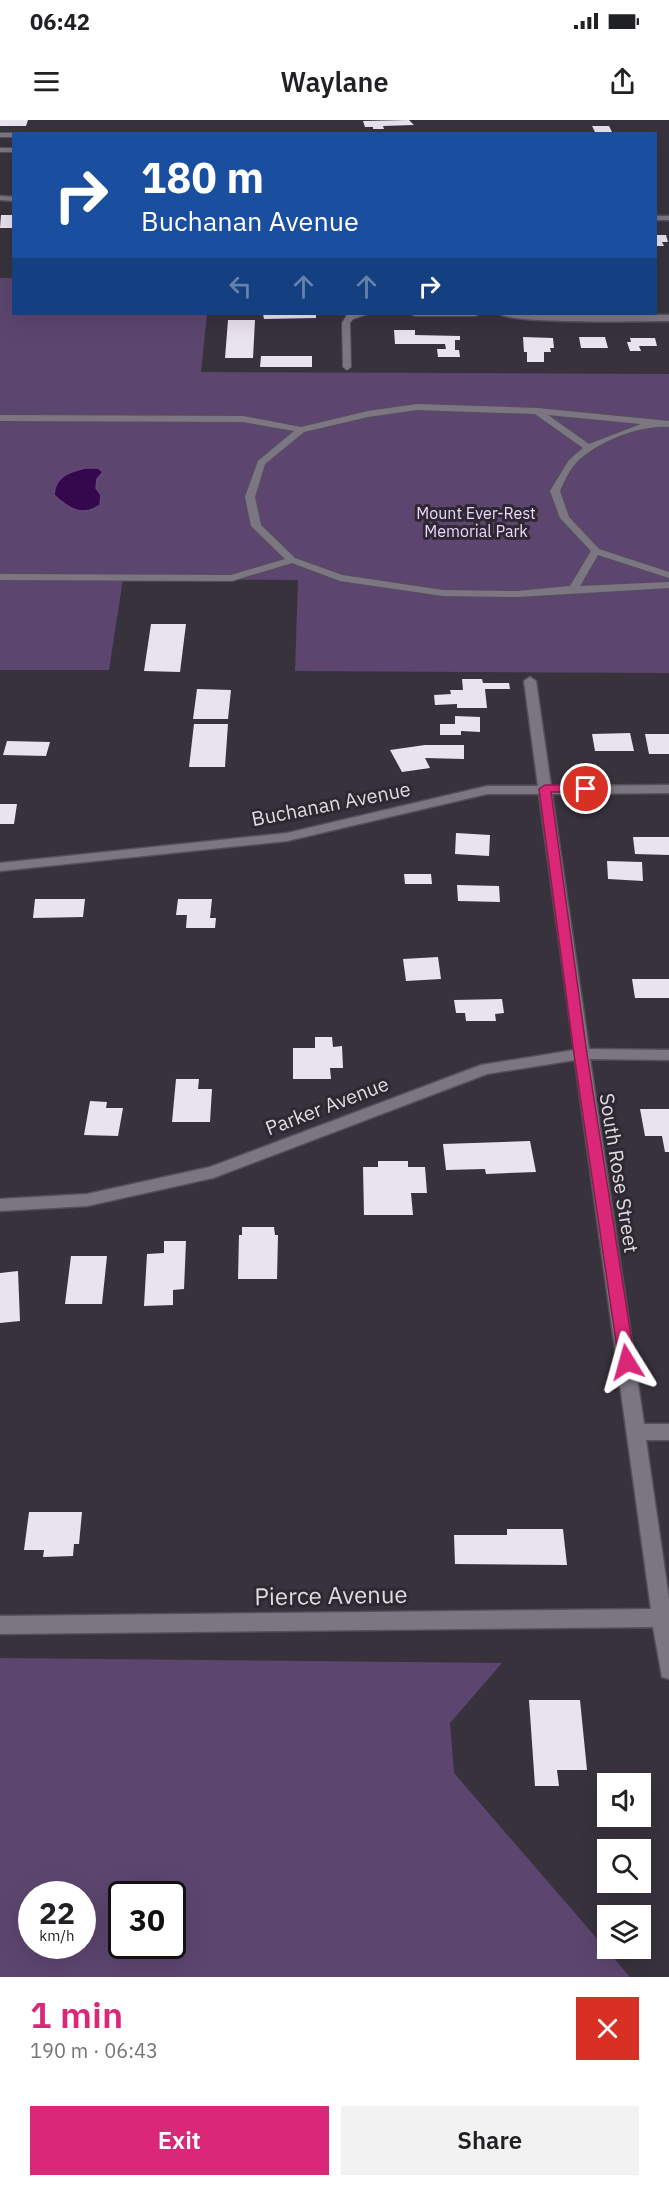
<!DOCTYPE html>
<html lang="en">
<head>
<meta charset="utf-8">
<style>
	body { margin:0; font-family:"IBM Plex Sans",sans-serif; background:#f2f2f2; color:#202124; height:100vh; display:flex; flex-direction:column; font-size:22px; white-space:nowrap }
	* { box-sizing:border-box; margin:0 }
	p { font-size:20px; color:#757577 }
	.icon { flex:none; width:33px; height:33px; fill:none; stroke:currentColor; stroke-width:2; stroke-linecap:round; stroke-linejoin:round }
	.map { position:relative; height:1857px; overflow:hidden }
	.drawer { display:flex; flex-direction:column; background:#fff; flex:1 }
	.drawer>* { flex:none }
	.guide { position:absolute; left:12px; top:12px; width:645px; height:183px; border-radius:0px; box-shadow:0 6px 24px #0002; background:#1a4fa0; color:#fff; overflow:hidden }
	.tools { position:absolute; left:597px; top:1653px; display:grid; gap:12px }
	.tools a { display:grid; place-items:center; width:54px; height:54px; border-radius:0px; background:#fff; box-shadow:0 6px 24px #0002; font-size:30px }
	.speed { position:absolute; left:18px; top:1761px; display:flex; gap:12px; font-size:30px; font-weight:700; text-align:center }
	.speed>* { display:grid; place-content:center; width:78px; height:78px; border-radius:50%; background:#fff; box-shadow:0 6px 24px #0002; line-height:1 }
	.speed small { font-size:15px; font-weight:400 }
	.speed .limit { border:3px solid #111; border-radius:9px; background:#fff; color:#111 }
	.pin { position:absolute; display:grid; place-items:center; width:51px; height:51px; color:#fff; margin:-26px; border:3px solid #fff; border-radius:50%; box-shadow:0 2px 6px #0007 }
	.me { position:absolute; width:66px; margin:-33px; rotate:352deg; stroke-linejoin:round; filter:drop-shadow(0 0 4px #0008) }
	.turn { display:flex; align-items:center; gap:21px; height:126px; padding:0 30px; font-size:27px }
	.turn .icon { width:78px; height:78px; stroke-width:2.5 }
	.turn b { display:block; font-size:42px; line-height:51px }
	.lanes { display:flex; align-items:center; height:57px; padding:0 30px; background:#0003; justify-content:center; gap:30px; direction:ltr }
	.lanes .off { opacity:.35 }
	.round { display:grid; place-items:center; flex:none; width:63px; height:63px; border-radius:0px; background:#f2f2f2 }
	.head { display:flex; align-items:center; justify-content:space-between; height:102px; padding:0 30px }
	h1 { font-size:36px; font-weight:600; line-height:45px; color:#db2777 }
	.button { display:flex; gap:12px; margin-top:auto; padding:12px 30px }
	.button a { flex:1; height:69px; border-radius:0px; background:#db2777; color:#fff; font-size:24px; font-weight:600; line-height:69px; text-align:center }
	.button a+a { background:#f2f2f2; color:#202124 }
	.status { display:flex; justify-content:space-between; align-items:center; height:42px; padding:0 30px; background:#fff; direction:ltr }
	.status svg { height:16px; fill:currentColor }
	header { display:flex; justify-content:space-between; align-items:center; height:78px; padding:0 30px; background:#fff; font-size:27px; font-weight:600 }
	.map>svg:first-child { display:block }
	.green { fill:#5c466f; fill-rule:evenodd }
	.water { fill:#34084d; stroke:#674779; stroke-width:1.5 }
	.building { fill:#e9e2ef }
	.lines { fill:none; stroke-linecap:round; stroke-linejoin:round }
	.lane-casing { stroke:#545059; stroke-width:2 }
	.street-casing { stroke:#545059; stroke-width:3 }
	.lane { fill:#7c7682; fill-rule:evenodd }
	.street { fill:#7c7682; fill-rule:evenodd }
	.route { fill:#db2777; stroke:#8e194d; stroke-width:1.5 }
	.labels { text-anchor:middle; stroke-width:6; stroke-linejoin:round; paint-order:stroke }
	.far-park-label { font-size:16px; fill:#ecd6ff; stroke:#2e2832 }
	.street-label { font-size:20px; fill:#dedbe1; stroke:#2e2832 }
	.near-street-label { font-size:24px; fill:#dedbe1; stroke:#2e2832 }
</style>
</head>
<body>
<div class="status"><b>06:42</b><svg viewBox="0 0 49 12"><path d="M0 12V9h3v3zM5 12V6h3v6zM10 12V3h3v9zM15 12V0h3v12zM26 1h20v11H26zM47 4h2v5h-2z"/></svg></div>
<header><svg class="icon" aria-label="menu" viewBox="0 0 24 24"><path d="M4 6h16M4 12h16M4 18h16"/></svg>Waylane<svg class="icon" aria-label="share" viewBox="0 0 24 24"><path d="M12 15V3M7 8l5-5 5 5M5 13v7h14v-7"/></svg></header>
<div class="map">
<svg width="669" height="1857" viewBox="0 0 669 1857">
	<rect width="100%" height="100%" fill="#38323d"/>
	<path class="green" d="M0 158H13L14 194H207L201 252 669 254V553L295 551 298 460 123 459 109 550H0Z
		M0 1538 502 1543 450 1603 454 1653 630 1857H0ZM32 1774H82V1826H32ZM122 1774H172V1826H122Z"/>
	<path class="water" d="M85 348H98L103 352 97 359 96 368 101 375 100 385C82 398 68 388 54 375 55 356 69 352 85 348Z"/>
	<path class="building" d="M0 0H28L26 6H0Z
		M409 0 414 5 383 6 384 9H373V7H365L363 1Z
		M592 6H609L613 14H596Z
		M1 95H14L12 108H0Z
		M656 115H666L668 122H662L664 126H656Z
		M263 194H316V198L264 199Z
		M228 200H255L253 238H225Z
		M394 210H415V215L460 216V220H455V230H459L460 237H438L437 229H446L445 224H395Z
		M523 217 553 218 554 228H550L551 232H544V242H527V232H524Z
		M579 217H605L608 228H581Z
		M630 218H655L657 226H639L641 231H630L627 222H631Z
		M261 236H312V247H260Z
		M151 504H186L180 552 144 551Z
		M462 559H482L483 563H509L510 569H485L487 588H457V584L435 585 434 575 451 574 450 570H463Z
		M197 569 231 570 228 599H193Z
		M455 596 480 597V612L461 611V615H440V604H455Z
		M194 604H228L225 647H189Z
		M630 613 634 631H595L592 614Z
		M645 614H669V634H649Z
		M7 621 50 622 46 636 3 635Z
		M425 625H464V639L425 638 430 648 402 652 390 630Z
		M0 684H17L14 704H0Z
		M456 713 490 715 489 736 455 734Z
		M633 717H669V735L635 734Z
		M607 741 642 742 643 761 608 759Z
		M404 754H431L432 764H405Z
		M457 765 499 766 500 782 458 781Z
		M35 779H85L83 797 33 798Z
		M178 779H212L210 798H216L215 808H186L187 795H176Z
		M438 837 441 859 406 861 403 839Z
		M632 859H669V878H635Z
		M502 879 504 893 495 894 496 901H466L465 893H456L454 880Z
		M315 917H332L333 927 342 926 343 948H330L331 959H293V928H315Z
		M176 959H199L198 969H212L210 1002H172Z
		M90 981 107 982 106 988H123L118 1016 84 1015Z
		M640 989H669V1032H665L662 1016H645Z
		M530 1021 536 1052 486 1054 485 1049 446 1050 443 1024Z
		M378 1041H408V1047H425L427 1073H411L413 1095H364L363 1047H378Z
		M242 1107H274L275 1115H278L277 1159H238L239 1115H242Z
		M164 1121H186L184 1169 173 1170V1185L144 1186 147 1134 164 1133Z
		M71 1136H107L102 1184H65Z
		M18 1151 20 1201 0 1203V1153Z
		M29 1392H82L79 1424H74L73 1436 43 1437 44 1430H24Z
		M507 1409H563L567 1445 455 1444 454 1415H507Z
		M529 1580H580L587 1650H557L559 1666H535Z"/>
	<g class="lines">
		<defs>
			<path id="lane" d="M0 13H14L16 14H14V17H0Z
				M0 28H14V32H0Z
				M355 194H368L353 199 350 203 351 247 347 250 343 247 342 203 347 195Z
				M411 194H479L475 196H415Z
				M417 284 537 288 669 301V307C642 304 595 322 576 343 569 351 564 361 560 371L569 397 599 429 669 452V458L598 435 580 466 669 462V468L517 477 443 476 340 461 292 443 232 461 0 460V454L231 455 285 439 251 406 245 377 258 341 294 311 243 302 0 301V295L243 296 301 307 368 291ZM417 290 535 294 583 328 569 340 550 371 560 398 591 431 570 466 517 471 443 470 342 455 295 438 261 405 255 377 265 344 304 312 368 297ZM548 295 641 304 589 324Z"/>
			<path id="street" d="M0 76 14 77V81L0 80Z
				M656 96H669V100H656Z
				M500 194 669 195V201C642 201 515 204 500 194Z
				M530 557 536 561 551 666 669 665V673L552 674 589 929 669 930V940L590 939 644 1304H669V1320H646L669 1479V1559L662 1557 653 1507 0 1514V1496L651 1489 575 940 487 954 213 1058 87 1086 0 1091V1079L87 1074 210 1047 481 945 574 930 539 674H487L287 721 0 751V743L287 713 487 666H538L524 561Z"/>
		</defs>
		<use href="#lane" class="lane-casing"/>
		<use href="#street" class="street-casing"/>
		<use href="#lane" class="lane"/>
		<use href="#street" class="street"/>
	</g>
	<path class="route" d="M545 665H586L592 669 586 672H551L587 934 635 1242 632 1247 627 1249 621 1247 619 1242 574 934 539 669Z"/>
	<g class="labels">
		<g class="far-park-label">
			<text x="476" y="399">Mount Ever-Rest<tspan x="476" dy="18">Memorial Park</tspan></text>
		</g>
		<g class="street-label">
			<text transform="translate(331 684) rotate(-11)" y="7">Buchanan Avenue</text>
			<text transform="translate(327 986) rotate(-21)" y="7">Parker Avenue</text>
			<text transform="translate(619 1053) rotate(81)" y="7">South Rose Street</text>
		</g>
		<g class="near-street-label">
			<text transform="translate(331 1476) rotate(-1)" y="8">Pierce Avenue</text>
		</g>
	</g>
</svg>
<div class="tools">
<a><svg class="icon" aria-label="sound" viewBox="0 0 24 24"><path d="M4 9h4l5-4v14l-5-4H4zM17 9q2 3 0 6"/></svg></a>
<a><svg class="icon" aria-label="search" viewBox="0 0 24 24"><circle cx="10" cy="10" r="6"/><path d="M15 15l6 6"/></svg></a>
<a><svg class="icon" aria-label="layers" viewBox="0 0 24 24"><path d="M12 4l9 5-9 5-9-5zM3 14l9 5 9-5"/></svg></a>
</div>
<div class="speed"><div>22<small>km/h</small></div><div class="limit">30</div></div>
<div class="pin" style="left:586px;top:669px;background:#d93025"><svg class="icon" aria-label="arrive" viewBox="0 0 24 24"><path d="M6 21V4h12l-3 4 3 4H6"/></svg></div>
<svg class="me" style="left:627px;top:1242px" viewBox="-20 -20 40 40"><path d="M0-17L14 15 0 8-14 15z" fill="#db2777" stroke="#fff" stroke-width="4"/></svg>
<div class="guide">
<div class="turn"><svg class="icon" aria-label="right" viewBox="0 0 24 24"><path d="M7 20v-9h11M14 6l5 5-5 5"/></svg><div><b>180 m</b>Buchanan Avenue</div></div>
<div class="lanes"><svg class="icon off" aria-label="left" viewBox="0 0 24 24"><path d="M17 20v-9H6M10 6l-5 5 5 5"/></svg><svg class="icon off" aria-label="ahead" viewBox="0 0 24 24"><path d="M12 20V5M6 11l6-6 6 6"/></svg><svg class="icon off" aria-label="ahead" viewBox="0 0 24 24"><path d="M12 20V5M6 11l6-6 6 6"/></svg><svg class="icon" aria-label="right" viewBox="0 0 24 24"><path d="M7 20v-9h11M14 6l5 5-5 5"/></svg></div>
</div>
</div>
<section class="drawer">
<div class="head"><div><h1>1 min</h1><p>190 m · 06:43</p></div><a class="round" style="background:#d93025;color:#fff"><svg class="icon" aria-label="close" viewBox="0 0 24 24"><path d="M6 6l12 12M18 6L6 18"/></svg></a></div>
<div class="button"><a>Exit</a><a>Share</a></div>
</section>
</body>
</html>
